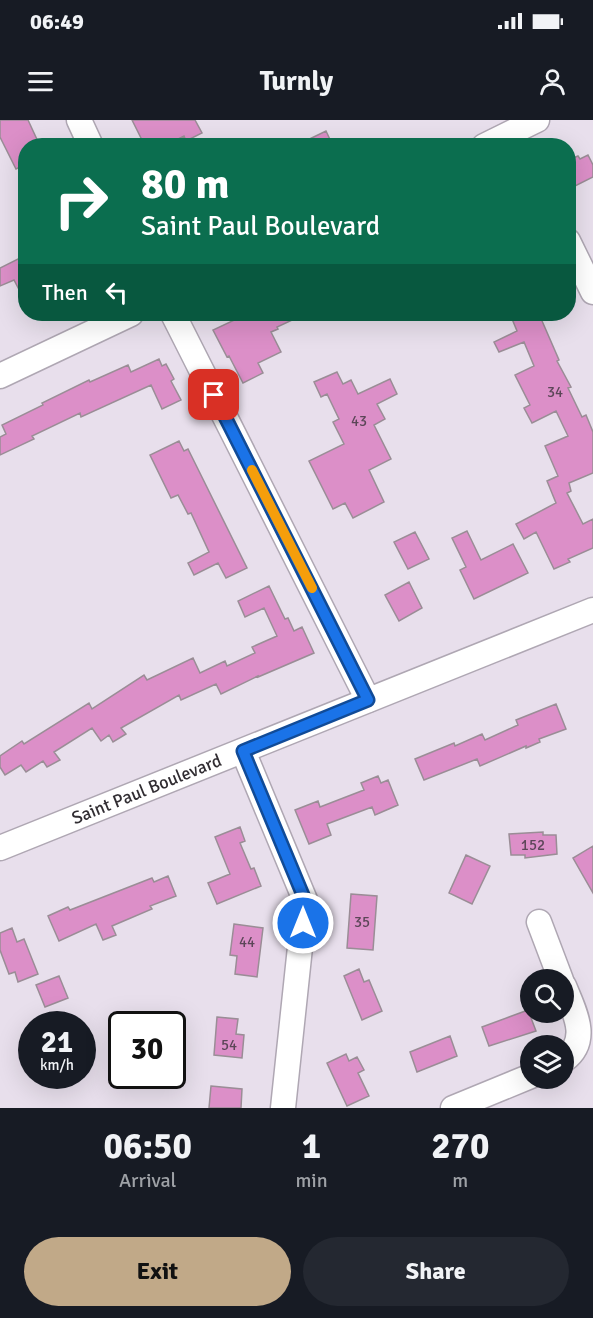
<!DOCTYPE html>
<html lang="en">
<head>
<meta charset="utf-8">
<style>
	body { margin:0; font-family:Signika,sans-serif; background:#242831; color:#f1f3f6; height:100vh; display:flex; flex-direction:column; font-size:22px; white-space:nowrap }
	* { box-sizing:border-box; margin:0 }
	p { font-size:20px; color:#9ea1a6 }
	.icon { flex:none; width:33px; height:33px; fill:none; stroke:currentColor; stroke-width:2; stroke-linecap:round; stroke-linejoin:round }
	.map { position:relative; height:988px; overflow:hidden }
	.sheet { display:flex; flex-direction:column; background:#171b24; flex:1 }
	.sheet>* { flex:none }
	.guide { position:absolute; left:18px; top:18px; width:558px; height:183px; border-radius:24px; box-shadow:0 6px 24px #0002; background:#0b6e4f; color:#fff; overflow:hidden }
	.tools { position:absolute; left:520px; top:849px; display:grid; gap:12px }
	.tools a { display:grid; place-items:center; width:54px; height:54px; border-radius:50%; background:#171b24; box-shadow:0 6px 24px #0002; font-size:30px }
	.speed { position:absolute; left:18px; top:891px; display:flex; gap:12px; font-size:30px; font-weight:700; text-align:center }
	.speed>* { display:grid; place-content:center; width:78px; height:78px; border-radius:50%; background:#171b24; box-shadow:0 6px 24px #0002; line-height:1 }
	.speed small { font-size:15px; font-weight:400 }
	.speed .limit { border:3px solid #111; border-radius:9px; background:#fff; color:#111 }
	.pin { position:absolute; display:grid; place-items:center; width:51px; height:51px; color:#fff; margin:-26px; border-radius:12px; box-shadow:0 3px 9px #0006 }
	.me { position:absolute; width:66px; margin:-33px; rotate:0deg; stroke-linejoin:round; filter:drop-shadow(0 0 4px #0008) }
	.turn { display:flex; align-items:center; gap:21px; height:126px; padding:0 24px; font-size:27px }
	.turn .icon { width:78px; height:78px; stroke-width:2.5 }
	.turn b { display:block; font-size:42px; line-height:51px }
	.then { display:flex; align-items:center; height:57px; padding:0 24px; background:#0003; gap:12px; font-size:22px }
	.eta { display:flex; justify-content:space-evenly; align-items:center; height:102px; text-align:center }
	.eta b { font-size:36px; font-weight:800; line-height:42px }
	.button { display:flex; gap:12px; margin-top:auto; padding:12px 24px }
	.button a { flex:1; height:69px; border-radius:36px; background:#c1a988; color:#111; font-size:24px; font-weight:800; line-height:69px; text-align:center }
	.button a+a { background:#242831; color:#f1f3f6 }
	.status { display:flex; justify-content:space-between; align-items:center; height:42px; padding:0 30px; background:#171b24; direction:ltr }
	.status svg { height:16px; fill:currentColor }
	header { display:flex; justify-content:space-between; align-items:center; height:78px; padding:0 24px; background:#171b24; font-size:27px; font-weight:800 }
	.map>svg:first-child { display:block }
	.building { fill:#dc8fc8; stroke:#9a8d96; stroke-width:1.5 }
	.lines { fill:none; stroke-linecap:round; stroke-linejoin:round }
	.minor-casing { stroke:#afa7b3; stroke-width:27 }
	.minor { stroke:#fff; stroke-width:24 }
	.route-casing { stroke:#114b97; stroke-width:15 }
	.route { stroke:#1a73e8; stroke-width:10 }
	.slow { stroke:#f59e0b; stroke-width:10 }
	.labels { text-anchor:middle; stroke-width:5; stroke-linejoin:round; paint-order:stroke }
	.number-label { font-size:15px; fill:#5c4658 }
	.street-label { font-size:18px; fill:#312d32; stroke:#f5ecf9 }
</style>
</head>
<body>
<div class="status"><b>06:49</b><svg viewBox="0 0 49 12"><path d="M0 12V9h3v3zM5 12V6h3v6zM10 12V3h3v9zM15 12V0h3v12zM26 1h20v11H26zM47 4h2v5h-2z"/></svg></div>
<header><svg class="icon" aria-label="menu" viewBox="0 0 24 24"><path d="M4 6h16M4 12h16M4 18h16"/></svg>Turnly<svg class="icon" aria-label="person" viewBox="0 0 24 24"><circle cx="12" cy="8" r="4"/><path d="M4 21q1-7 8-7t8 7"/></svg></header>
<div class="map">
<svg width="593" height="988" viewBox="0 0 593 988">
	<rect width="100%" height="100%" fill="#e8dfec"/>
	<path class="building" d="M0 0H28L40 26H26V44L16 49 0 17Z
		M132 0H195L202 13 186 21 184 16 164 26H145Z
		M326 11 333 26H295Z
		M588 35 593 45V57L575 66 568 53V40L578 36 580 39Z
		M26 135V183L14 160 0 166V148Z
		M247 194H305L277 207 278 209 271 212 281 232 258 243 263 253 243 263 229 236 227 237 213 210Z
		M510 194H539L559 240 557 241 571 267 568 268 582 297 586 295 593 312V353L569 363 571 371 567 373 583 404 593 399V428L568 439 570 442 554 449 536 412 524 419 516 404 556 383 547 361 558 356 545 326 568 316 556 291 532 303 524 288 530 285 515 255 534 246 524 222 499 232 494 222 517 211Z
		M159 239 162 246 166 244 174 259 171 261 181 280 162 289 151 265 81 297 80 293 32 316 34 319 0 335V317L6 314 2 305 43 285 42 283 89 260 90 262 128 245 131 252Z
		M337 252 343 264 351 260 358 274 390 259 397 274 377 284 385 299 374 305 391 339 369 350 384 382 353 398 345 383 333 389 309 341 344 324 333 302 339 299 327 274 321 277 314 262Z
		M179 321 184 331 188 329 247 448 226 458 218 443 194 455 188 443 209 432 191 393 188 394 178 375 171 378 150 335Z
		M467 411 481 440 513 424 528 453 474 479 460 450 466 447 452 418Z
		M415 412 429 439 408 449 394 422Z
		M409 462 422 488 399 501 385 475Z
		M269 466 285 499 288 498 294 511 302 507 314 533 258 557V556L221 574 216 564 181 580 179 575 121 608 126 614 113 622 109 615 101 621 92 608 54 632 60 640 47 647 43 641 26 652 21 645 5 655 0 647V636L22 621 24 624 89 583 92 589 144 555 147 560 193 538 200 553 225 541 227 546 255 533 252 527 277 516 264 488 245 497 238 481Z
		M556 584 566 609 539 619 540 622 526 628V626L480 646 477 639 424 660 415 639 454 623 455 626 482 614 485 620 518 605 516 600Z
		M378 656 381 663 388 660 398 685 375 695 372 687 327 704 331 715 309 724 295 690 318 681 320 687 364 670 361 663Z
		M240 707 245 721 240 723 251 749 254 748 261 766 217 784 208 763 230 754 215 717Z
		M543 712V715H556L557 734 525 738V735H511L509 714Z
		M593 726V773L573 738Z
		M466 735 490 746 472 784 449 773Z
		M168 756 176 776 150 786 152 789 112 806 116 815 103 820 96 804 59 821 48 796 68 787 70 790 152 758 154 762Z
		M351 774 377 776 373 830 347 828Z
		M234 804 263 808 257 857 235 854 237 836 230 835Z
		M12 808 17 822 24 819 38 854 18 862 15 852 9 854 0 830V813Z
		M359 849 364 862 369 860 382 891 362 900 344 856Z
		M59 856 68 878 45 887 36 865Z
		M528 890 536 911 489 926 482 907Z
		M217 897 238 899 236 914 244 915 242 938 214 935Z
		M450 916 457 936 417 952 410 932Z
		M346 934 349 941 357 937 364 950 358 953 369 976 347 986 327 943Z
		M211 966 242 969 241 988H209Z"/>
	<g class="lines">
		<defs>
			<g id="minor">
				<path d="M79 0 91 26"/>
				<path d="M484 26 537 0"/>
				<path d="M568 121 593 172"/>
				<path d="M173 194 368 580"/>
				<path d="M0 256 131 194"/>
				<path d="M243 631 305 780 283 988"/>
				<path id="s1" d="M0 728 593 490"/>
				<path d="M539 802 561 860"/>
				<path d="M564 866C574 891 591 920 564 940"/>
				<path d="M453 988 531 956"/>
			</g>
		</defs>
		<use href="#minor" class="minor-casing"/>
		<use href="#minor" class="minor"/>
	</g>
	<g class="lines">
		<defs>
			<path id="route" d="M214 275 368 580 243 631 305 780 303 803"/>
		</defs>
		<use href="#route" class="route-casing"/>
		<use href="#route" class="route"/>
		<path class="slow" d="M252 350 312 468"/>
	</g>
	<g class="labels">
		<g class="number-label">
			<text x="555" y="277">34</text>
			<text x="359" y="306">43</text>
			<text x="533" y="730">152</text>
			<text x="362" y="807">35</text>
			<text x="247" y="827">44</text>
			<text x="229" y="930">54</text>
		</g>
		<g class="street-label">
			<text dy="6" stroke="none"><textPath href="#s1" startOffset="158">Saint Paul Boulevard</textPath></text>
		</g>
	</g>
</svg>
<div class="tools">
<a><svg class="icon" aria-label="search" viewBox="0 0 24 24"><circle cx="10" cy="10" r="6"/><path d="M15 15l6 6"/></svg></a>
<a><svg class="icon" aria-label="layers" viewBox="0 0 24 24"><path d="M12 4l9 5-9 5-9-5zM3 14l9 5 9-5"/></svg></a>
</div>
<div class="speed"><div>21<small>km/h</small></div><div class="limit">30</div></div>
<div class="pin" style="left:214px;top:275px;background:#d93025"><svg class="icon" aria-label="arrive" viewBox="0 0 24 24"><path d="M6 21V4h12l-3 4 3 4H6"/></svg></div>
<svg class="me" style="left:303px;top:803px" viewBox="-20 -20 40 40"><circle r="17" fill="#1a73e8" stroke="#fff" stroke-width="3"/><path d="M0-11L8 9 0 5-8 9z" fill="#fff"/></svg>
<div class="guide">
<div class="turn"><svg class="icon" aria-label="right" viewBox="0 0 24 24"><path d="M7 20v-9h11M14 6l5 5-5 5"/></svg><div><b>80 m</b>Saint Paul Boulevard</div></div>
<div class="then">Then<svg class="icon" aria-label="left" viewBox="0 0 24 24"><path d="M17 20v-9H6M10 6l-5 5 5 5"/></svg></div>
</div>
</div>
<section class="sheet">
<div class="eta">
<div><b>06:50</b><p>Arrival</p></div>
<div><b>1</b><p>min</p></div>
<div><b>270</b><p>m</p></div>
</div>
<div class="button"><a>Exit</a><a>Share</a></div>
</section>
</body>
</html>
